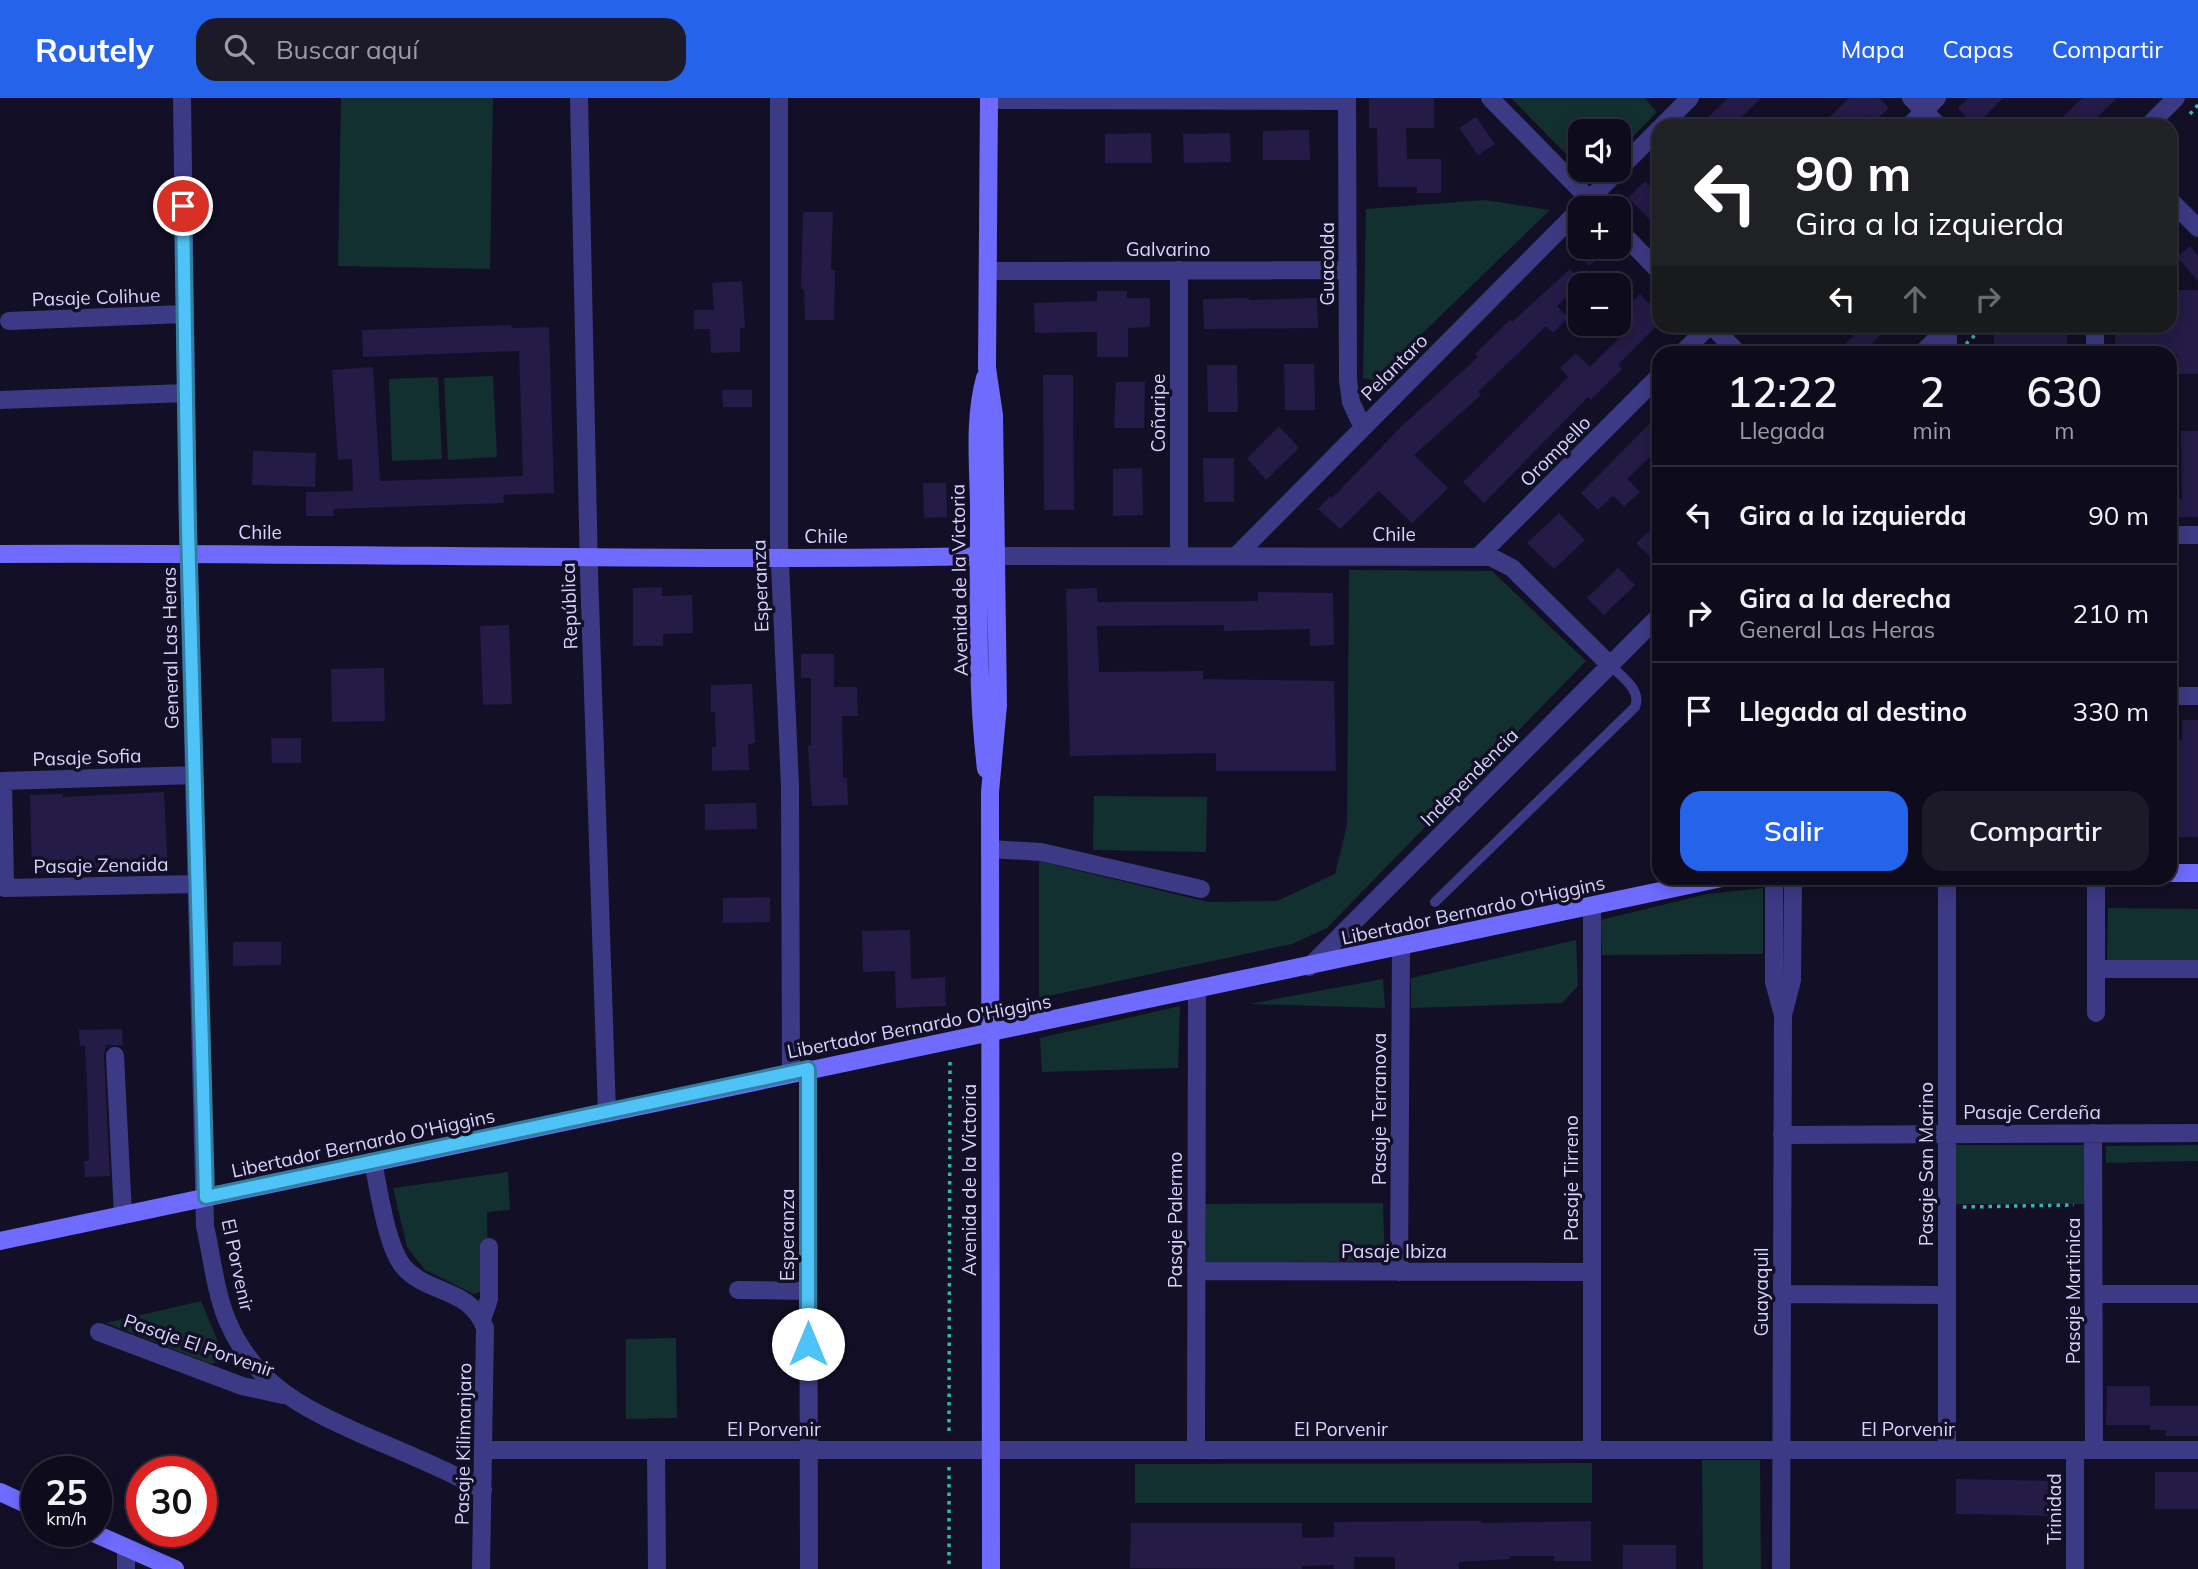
<!DOCTYPE html>
<html lang="es">
<head>
<meta charset="utf-8">
<style>
	body { margin:0; font-family:Mulish,sans-serif; background:#1c1929; color:#f1f3f6; height:100vh; display:flex; flex-direction:column; font-size:26px; white-space:nowrap }
	* { box-sizing:border-box; margin:0 }
	p { font-size:23px; color:#9b9ba3 }
	.icon { flex:none; width:38px; height:38px; fill:none; stroke:currentColor; stroke-width:2; stroke-linecap:round; stroke-linejoin:round }
	.map { position:relative; flex:1; overflow:hidden }
	.side { position:absolute; left:1652px; top:248px; width:525px; height:539px; display:flex; flex-direction:column; background:#0e0b1c; border-radius:21px; box-shadow:0 4px 18px #0003,0 0 0 2px #2e2b3b }
	.side>* { flex:none }
	.banner { position:absolute; left:1652px; top:21px; width:525px; height:214px; border-radius:21px; box-shadow:0 4px 18px #0003,0 0 0 2px #2e2b3b; background:#202124; color:#fff; overflow:hidden }
	.controls { position:absolute; left:1568px; top:21px; display:grid; gap:14px }
	.controls a { display:grid; place-items:center; width:63px; height:63px; border-radius:14px; background:#0e0b1c; box-shadow:0 4px 18px #0003,0 0 0 2px #2e2b3b; font-size:35px }
	.speed { position:absolute; left:21px; top:1358px; display:flex; gap:14px; font-size:35px; font-weight:700; text-align:center }
	.speed>* { display:grid; place-content:center; width:91px; height:91px; border-radius:50%; background:#0e0b1c; box-shadow:0 4px 18px #0003,0 0 0 2px #2e2b3b; line-height:1 }
	.speed small { font-size:18px; font-weight:400 }
	.speed .limit { border:10px solid #d22; background:#fff; color:#111 }
	.pin { position:absolute; display:grid; place-items:center; width:60px; height:60px; color:#fff; margin:-30px; border:4px solid #fff; border-radius:50%; box-shadow:0 2px 7px #0007 }
	.me { position:absolute; width:77px; margin:-38px; rotate:0deg; stroke-linejoin:round; filter:drop-shadow(0 0 5px #0008) }
	.turn { display:flex; align-items:center; gap:24px; height:147px; padding:0 28px; font-size:32px }
	.turn .icon { width:91px; height:91px; stroke-width:2.5 }
	.turn b { display:block; font-size:49px; line-height:60px }
	.lanes { display:flex; align-items:center; height:66px; padding:0 28px; background:#0003; justify-content:center; gap:35px; direction:ltr }
	.lanes .off { opacity:.35 }
	.eta { display:flex; justify-content:space-evenly; align-items:center; height:119px; text-align:center }
	.eta b { font-size:42px; font-weight:600; line-height:49px }
	.action { display:flex; gap:14px; margin-top:auto; padding:14px 28px }
	.action a { flex:1; height:80px; border-radius:21px; background:#2563eb; color:#fff; font-size:28px; font-weight:600; line-height:80px; text-align:center }
	.action a+a { background:#1c1929; color:#f1f3f6 }
	ul { padding:0; list-style:none }
	li { display:flex; align-items:center; gap:21px; height:98px; padding:0 28px; border-top:2px solid #2e2b3b }
	li div { flex:1 }
	li b { display:block; font-size:26px }
	li em { font-style:normal }
	header { display:flex; align-items:center; gap:42px; box-sizing:border-box; height:98px; padding:0 35px; background:#2563eb; color:#fff }
	header strong { font-size:33px }
	nav { display:flex; gap:38px; margin-inline-start:auto; font-size:24px }
	.search { width:490px; height:63px; background:#1c1929; display:flex; align-items:center; gap:18px; box-sizing:border-box; padding:0 24px; border-radius:21px; color:#9b9ba3; font-size:26px }
	.map>svg:first-child { display:block }
	.green { fill:#12302f }
	.building { fill:#241b47 }
	.lines { fill:none; stroke-linecap:round; stroke-linejoin:round }
	.path { stroke:#2fb8b0; stroke-width:3.5; stroke-dasharray:3.5 5; stroke-linecap:butt }
	.lane { stroke:#3d3a85; stroke-width:10 }
	.street { stroke:#3d3a85; stroke-width:18 }
	.secondary { stroke:#6f6bff; stroke-width:18 }
	.route-casing { stroke:#337fa1; stroke-width:18 }
	.route { stroke:#4fc3f7; stroke-width:12 }
	.labels { text-anchor:middle; stroke-width:7; stroke-linejoin:round; paint-order:stroke }
	.street-label { font-size:19px; fill:#d9d4ff; stroke:#130f26 }
</style>
</head>
<body>
<header>
<strong>Routely</strong>
<div class="search"><svg class="icon" aria-label="search" viewBox="0 0 24 24"><circle cx="10" cy="10" r="6"/><path d="M15 15l6 6"/></svg>Buscar aquí</div>
<nav><a>Mapa</a><a>Capas</a><a>Compartir</a></nav>
</header>
<div class="map">
<svg width="2198" height="1471" viewBox="0 0 2198 1471">
	<rect width="100%" height="100%" fill="#130f26"/>
	<path class="green" d="M341 0H493L490 171 338 168Z
		M1511 0H1644L1657 14 1619 53V33H1580V70Z
		M1484 102 1550 112 1374 282 1363 280 1366 111Z
		M493 278 497 359 448 362 444 280Z
		M438 279 442 361 392 363 389 281Z
		M1349 472 1492 473 1586 563 1327 830 1292 846 1039 900V763L1208 804 1277 803 1335 776 1347 727Z
		M1094 698 1207 699 1206 754 1093 752Z
		M1763 790V856L1602 857 1601 822 1707 796Z
		M2108 810 2198 811V866H2107Z
		M1576 842 1578 888 1562 905 1411 910V880Z
		M1383 881 1385 910 1249 906Z
		M1180 908 1178 970 1042 974 1040 940Z
		M1952 1047H2085V1106H1952Z
		M2198 1047V1063L2106 1065V1048Z
		M508 1074 510 1112 487 1114 488 1191 474 1196 425 1172 407 1149 393 1090Z
		M1383 1105 1385 1163 1202 1166 1201 1106Z
		M201 1203 224 1258 221 1263 211 1266 106 1225Z
		M676 1240 677 1320 626 1321V1241Z
		M1702 1362H1760L1761 1471H1703Z
		M1592 1365V1405H1135V1366Z"/>
	<path class="building" d="M1369 0H1434V30H1406L1407 61H1441V95H1417V89H1378L1377 30H1369Z
		M1728 0H1761L1733 28H1699Z
		M1849 0H1879L1889 10 1872 26 1865 18 1855 28H1837L1829 20Z
		M1968 0H2003L1975 28 1958 10Z
		M2082 0H2117L2088 28H2070L2062 20Z
		M1476 19 1495 46 1478 57 1459 30Z
		M1309 32 1310 62H1263V33Z
		M1151 35 1152 65H1105V36Z
		M1230 35 1231 64 1184 65 1183 36Z
		M1645 83 1659 97V131L1628 100Z
		M803 114H833L831 172H835L834 222H805L804 191H801Z
		M2190 148 2198 158V183L2177 159Z
		M1570 149H1610L1589 168Z
		M1570 171 1582 184 1557 208 1568 220 1553 235 1546 228 1478 294 1481 297 1414 357 1448 390 1436 402 1412 425 1379 393 1340 431 1318 411 1330 398 1332 400 1404 326 1478 259 1475 256 1510 222 1512 224Z
		M742 183 745 230H740V254L711 255 710 231H694V212H714L712 185Z
		M2170 192H2198V276H2177V256H2115V228H2170Z
		M1097 193H1127V200H1150V229L1128 230V259H1097V234L1035 235 1034 205 1097 203Z
		M1640 196 1659 215V225L1618 267 1622 271 1591 302 1588 299 1484 405 1463 384 1568 279 1560 270 1576 255 1590 269 1618 241 1613 237 1629 222 1621 215Z
		M1249 200V202L1317 200 1318 230 1204 231 1203 201Z
		M511 227 512 230 549 229 554 395 503 397 504 405 333 411 334 418H306V394L353 393 352 361 338 362 332 272 373 269 380 383 523 378 519 253 363 259 362 232Z
		M1845 228H1890L1861 256H1835L1854 237Z
		M1999 228H2067V256H1994V234Z
		M1284 266H1314L1315 312H1285Z
		M1207 267H1237L1238 314H1208Z
		M1043 277H1073L1074 412H1044Z
		M1116 284H1145L1144 330H1114Z
		M722 292H752V309H723Z
		M1659 316V350L1627 381 1640 394 1624 409 1613 397 1598 412 1581 395Z
		M1279 328 1299 350 1266 382 1247 360Z
		M2181 333H2198V419H2173V401H2182Z
		M253 353 316 355 315 389 252 387Z
		M1203 360H1234V404H1204Z
		M1142 370 1143 417 1113 418V371Z
		M923 385H946L947 419 924 420Z
		M1559 415 1585 442 1554 471 1527 445Z
		M1659 424V468L1636 445Z
		M1618 470 1635 487 1604 517 1587 500Z
		M662 489V498L692 497 693 535 663 536V548H633V490Z
		M1097 490V504L1258 503V494L1333 495 1334 547 1310 548V531L1224 533V527L1097 528 1099 574 1203 573V581L1334 583 1336 673H1216V655L1070 658 1066 491Z
		M509 527 512 606 483 607 480 528Z
		M801 556H834V589H857L858 618H842L843 680H847L848 707 812 708 808 648H811V580H801Z
		M384 570 385 623 332 624 331 571Z
		M752 586 755 645 748 646 749 672 712 673V649H716L715 614H711V587Z
		M2182 622H2198V739H2177V678H2170V642H2182Z
		M271 640H301V665H272Z
		M164 694 168 774 32 775 30 697 63 696V699Z
		M756 705 757 731 705 732V706Z
		M770 799V824L723 825V800Z
		M910 832 911 881 945 879 946 908 896 910 895 873 863 874 862 833Z
		M233 844H281V867L233 868Z
		M122 931 123 947H106L104 958 110 1078 85 1079 84 1063H89L87 986 85 948H80L79 932Z
		M2107 1288H2150V1308H2198V1338H2166V1332H2150V1327H2106Z
		M2155 1374H2198V1411H2155Z
		M1956 1381 2058 1383V1418L1956 1416Z
		M1434 1423H1481V1425L1591 1423V1463H1554V1458H1510V1461L1459 1464V1471H1395V1459H1354V1471H1334V1467L1302 1468V1471L1130 1470 1131 1425H1302V1440L1334 1439V1424Z
		M1623 1447H1676V1471H1623Z"/>
	<g class="lines">
		<path class="path" d="M2190 16 2198 7
			M1966 246 1984 228
			M1963 1109 2074 1107
			M949 1333 950 963
			M949 1369V1471"/>
		<path class="lane" d="M1435 804 1635 609C1642 592 1622 579 1610 567"/>
		<path class="street" d="M182 0 188 431 205 1128C212 1159 215 1192 227 1222 254 1286 301 1309 361 1336 402 1354 444 1370 483 1392
			M579 0 589 474 607 1015
			M779 0V444L790 688 791 975
			M1347 0 1348 282 1351 304 1363 330
			M1490 0 1598 110
			M1911 0 1939 28
			M989 2 1347 3
			M1662 28 1690 0
			M1909 28 1937 0
			M2148 28 2176 0
			M2170 102 2198 130
			M1583 108 1659 31
			M1619 132 1659 173
			M1179 172V457
			M988 173 1348 172
			M9 223 184 216
			M1712 228 1739 256
			M2095 228V256
			M1948 229V256
			M1681 256 1709 228
			M1921 256 1949 228
			M0 302 185 295
			M2170 437H2198
			M1237 457 1580 111
			M1480 457 1659 278
			M996 458 1491 459 1512 470 1610 567
			M2170 598H2198
			M194 677 3 683 5 790 197 786
			M990 751 1041 754 1201 791
			M1774 780V884L1783 917
			M2096 780V915
			M1592 808V1352
			M1309 869 1659 518
			M2096 871H2198
			M115 958 123 1117
			M808 971 809 1471
			M2093 1035 2094 1352
			M1782 1037 2198 1035
			M373 1064C379 1092 386 1145 402 1167 427 1198 470 1188 485 1230L481 1471
			M1196 1173 1592 1174
			M1399 1174 1401 850
			M738 1192 808 1193
			M1782 1196 1947 1197
			M2094 1196H2198
			M482 1222 489 1201V1149
			M99 1234 242 1288 283 1297
			M483 1352H2198
			M656 1352 657 1471
			M1196 1352 1197 893
			M1947 1352V780
			M2075 1352V1471
			M126 1471V1450
			M1781 1471 1783 917 1792 882 1793 780"/>
		<path class="secondary" d="M989 0 987 270 994 317 998 607 990 694 991 1471
			M985 280C973 323 979 370 979 414 979 499 976 587 986 671
			M0 456C332 454 664 464 996 458
			M2170 775H2198
			M0 1143 1722 780
			M0 1394 37 1411
			M89 1433 175 1471"/>
	</g>
	<g class="lines">
		<defs>
			<path id="route" d="M183 108 188 431 206 1099 808 971V1246"/>
		</defs>
		<use href="#route" class="route-casing"/>
		<use href="#route" class="route"/>
	</g>
	<g class="labels">
		<g class="street-label">
			<text x="1168" y="158">Galvarino</text>
			<text transform="translate(1327 166) rotate(-90)" y="7">Guacolda</text>
			<text transform="translate(96 199) rotate(-2)" y="7">Pasaje Colihue</text>
			<text transform="translate(1394 269) rotate(-45)" y="7">Pelantaro</text>
			<text transform="translate(1158 315) rotate(-90)" y="7">Coñaripe</text>
			<text transform="translate(1555 353) rotate(-45)" y="7">Orompello</text>
			<text x="260" y="441">Chile</text>
			<text x="1394" y="443">Chile</text>
			<text x="826" y="445">Chile</text>
			<text transform="translate(959 482) rotate(-91)" y="7">Avenida de la Victoria</text>
			<text transform="translate(760 488) rotate(-92)" y="7">Esperanza</text>
			<text transform="translate(569 508) rotate(-92)" y="7">República</text>
			<text transform="translate(170 550) rotate(-91)" y="7">General Las Heras</text>
			<text transform="translate(87 659) rotate(-2)" y="7">Pasaje Sofia</text>
			<text transform="translate(1469 679) rotate(-45)" y="7">Independencia</text>
			<text transform="translate(101 767) rotate(-1)" y="7">Pasaje Zenaida</text>
			<text transform="translate(1473 812) rotate(-12)" y="7">Libertador Bernardo O'Higgins</text>
			<text transform="translate(919 928) rotate(-11)" y="7">Libertador Bernardo O'Higgins</text>
			<text transform="translate(1379 1011) rotate(-90)" y="7">Pasaje Terranova</text>
			<text x="2032" y="1021">Pasaje Cerdeña</text>
			<text transform="translate(363 1045) rotate(-12)" y="7">Libertador Bernardo O'Higgins</text>
			<text transform="translate(1926 1066) rotate(-90)" y="7">Pasaje San Marino</text>
			<text transform="translate(1571 1080) rotate(-90)" y="7">Pasaje Tirreno</text>
			<text transform="translate(969 1082) rotate(-90)" y="7">Avenida de la Victoria</text>
			<text transform="translate(1175 1122) rotate(-90)" y="7">Pasaje Palermo</text>
			<text transform="translate(787 1137) rotate(-90)" y="7">Esperanza</text>
			<text x="1394" y="1160">Pasaje Ibiza</text>
			<text transform="translate(238 1167) rotate(78)" y="7">El Porvenir</text>
			<text transform="translate(2073 1193) rotate(-90)" y="7">Pasaje Martinica</text>
			<text transform="translate(1761 1194) rotate(-90)" y="7">Guayaquil</text>
			<text transform="translate(199 1247) rotate(19)" y="7">Pasaje El Porvenir</text>
			<text x="774" y="1338">El Porvenir</text>
			<text x="1341" y="1338">El Porvenir</text>
			<text x="1908" y="1338">El Porvenir</text>
			<text transform="translate(463 1346) rotate(-89)" y="7">Pasaje Kilimanjaro</text>
			<text transform="translate(2054 1411) rotate(-90)" y="7">Trinidad</text>
		</g>
	</g>
</svg>
<div class="controls">
<a><svg class="icon" aria-label="sound" viewBox="0 0 24 24"><path d="M4 9h4l5-4v14l-5-4H4zM17 9q2 3 0 6"/></svg></a>
<a>+</a>
<a>−</a>
</div>
<div class="speed"><div>25<small>km/h</small></div><div class="limit">30</div></div>
<div class="pin" style="left:183px;top:108px;background:#d93025"><svg class="icon" aria-label="arrive" viewBox="0 0 24 24"><path d="M6 21V4h12l-3 4 3 4H6"/></svg></div>
<svg class="me" style="left:808px;top:1246px" viewBox="-20 -20 40 40"><circle r="19" fill="#fff"/><path d="M0-13L10 11 0 6-10 11z" fill="#4fc3f7"/></svg>
<div class="banner">
<div class="turn"><svg class="icon" aria-label="left" viewBox="0 0 24 24"><path d="M17 20v-9H6M10 6l-5 5 5 5"/></svg><div><b>90 m</b>Gira a la izquierda</div></div>
<div class="lanes"><svg class="icon" aria-label="left" viewBox="0 0 24 24"><path d="M17 20v-9H6M10 6l-5 5 5 5"/></svg><svg class="icon off" aria-label="ahead" viewBox="0 0 24 24"><path d="M12 20V5M6 11l6-6 6 6"/></svg><svg class="icon off" aria-label="right" viewBox="0 0 24 24"><path d="M7 20v-9h11M14 6l5 5-5 5"/></svg></div>
</div>
<section class="side">
<div class="eta">
<div><b>12:22</b><p>Llegada</p></div>
<div><b>2</b><p>min</p></div>
<div><b>630</b><p>m</p></div>
</div>
<ul>
<li><svg class="icon" aria-label="left" viewBox="0 0 24 24"><path d="M17 20v-9H6M10 6l-5 5 5 5"/></svg><div><b>Gira a la izquierda</b></div><em>90 m</em></li>
<li><svg class="icon" aria-label="right" viewBox="0 0 24 24"><path d="M7 20v-9h11M14 6l5 5-5 5"/></svg><div><b>Gira a la derecha</b><p>General Las Heras</p></div><em>210 m</em></li>
<li><svg class="icon" aria-label="arrive" viewBox="0 0 24 24"><path d="M6 21V4h12l-3 4 3 4H6"/></svg><div><b>Llegada al destino</b></div><em>330 m</em></li>
</ul>
<div class="action"><a>Salir</a><a>Compartir</a></div>
</section>
</div>
</body>
</html>
